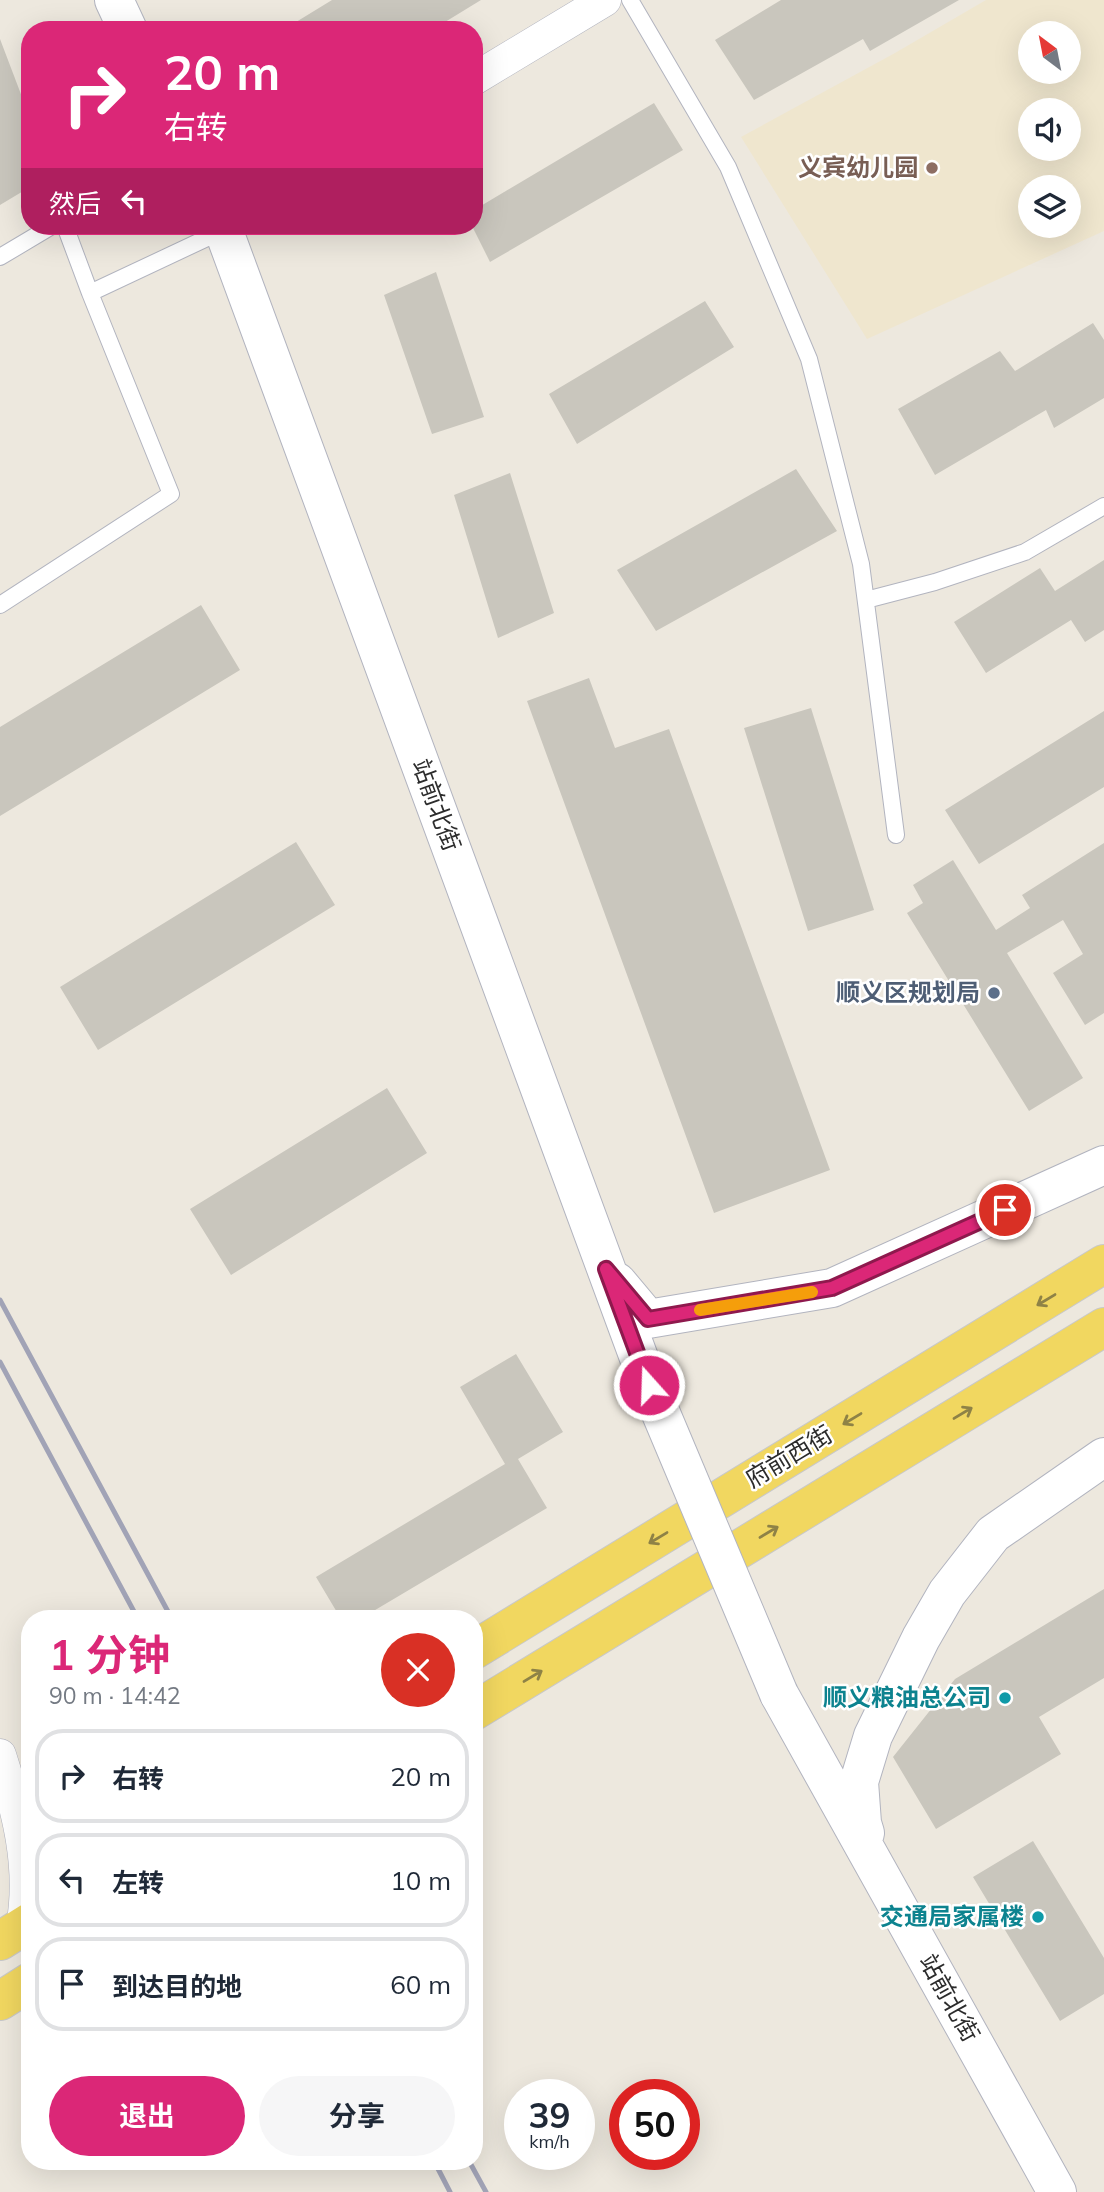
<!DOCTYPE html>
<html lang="zh">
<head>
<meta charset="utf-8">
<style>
	body { margin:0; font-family:Mulish,"Noto Sans SC",sans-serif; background:#f6f6f7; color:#1f2937; height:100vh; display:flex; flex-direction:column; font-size:26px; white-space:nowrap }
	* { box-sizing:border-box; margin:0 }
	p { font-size:23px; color:#747a83 }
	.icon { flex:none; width:38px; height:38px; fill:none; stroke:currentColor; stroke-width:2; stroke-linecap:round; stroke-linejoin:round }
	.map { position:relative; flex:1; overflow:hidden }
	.details { position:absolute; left:21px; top:1610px; width:462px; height:560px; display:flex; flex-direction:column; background:#fff; border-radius:28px; box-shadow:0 7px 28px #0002 }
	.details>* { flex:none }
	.guide { position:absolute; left:21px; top:21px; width:462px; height:214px; border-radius:28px; box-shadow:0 7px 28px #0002; background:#db2777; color:#fff; overflow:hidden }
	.needle { width:46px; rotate:328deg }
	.fabs { position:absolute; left:1018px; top:21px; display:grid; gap:14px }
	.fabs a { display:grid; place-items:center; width:63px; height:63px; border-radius:50%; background:#fff; box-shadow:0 7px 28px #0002; font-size:35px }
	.speed { position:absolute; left:504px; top:2079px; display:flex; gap:14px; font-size:35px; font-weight:700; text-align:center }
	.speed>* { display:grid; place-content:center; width:91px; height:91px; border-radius:50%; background:#fff; box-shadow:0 7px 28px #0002; line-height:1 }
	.speed small { font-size:18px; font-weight:400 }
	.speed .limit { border:10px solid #d22; background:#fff; color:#111 }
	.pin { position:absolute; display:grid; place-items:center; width:60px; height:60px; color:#fff; margin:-30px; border:4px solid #fff; border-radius:50%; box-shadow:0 2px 7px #0007 }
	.me { position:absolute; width:77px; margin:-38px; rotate:340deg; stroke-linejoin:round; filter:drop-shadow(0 0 5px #0008) }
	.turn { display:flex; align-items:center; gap:24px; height:147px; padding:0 28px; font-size:32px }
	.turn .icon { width:91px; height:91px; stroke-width:2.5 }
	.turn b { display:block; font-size:49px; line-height:60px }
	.then { display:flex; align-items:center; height:66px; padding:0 28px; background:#0003; gap:14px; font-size:26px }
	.round { display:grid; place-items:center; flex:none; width:74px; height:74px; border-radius:37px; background:#f6f6f7 }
	.headline { display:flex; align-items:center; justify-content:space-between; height:119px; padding:0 28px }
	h1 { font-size:42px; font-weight:700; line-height:52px; color:#db2777 }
	.action { display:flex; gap:14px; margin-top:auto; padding:14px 28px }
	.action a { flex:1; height:80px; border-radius:42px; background:#db2777; color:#fff; font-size:28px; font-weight:700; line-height:80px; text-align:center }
	.action a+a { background:#f6f6f7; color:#1f2937 }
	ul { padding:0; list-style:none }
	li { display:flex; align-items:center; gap:21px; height:94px; margin:0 14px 10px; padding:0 14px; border:4px solid #e0e1e3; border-radius:28px }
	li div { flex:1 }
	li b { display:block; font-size:26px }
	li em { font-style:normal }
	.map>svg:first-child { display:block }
	.education { fill:#efe6ce; fill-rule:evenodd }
	.building { fill:#c9c6bd }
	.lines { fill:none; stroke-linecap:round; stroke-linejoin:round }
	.lane-casing { stroke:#b2b4bf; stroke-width:18 }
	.street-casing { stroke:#b2b4bf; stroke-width:33 }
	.secondary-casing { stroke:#b2b4bf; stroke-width:40 }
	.primary-casing { stroke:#c8c8c8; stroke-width:40 }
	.lane { stroke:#fff; stroke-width:16 }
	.street { stroke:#fff; stroke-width:32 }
	.secondary { stroke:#fff; stroke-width:38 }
	.primary { stroke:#f1d760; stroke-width:38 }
	.rail { stroke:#a1a3b6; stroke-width:5 }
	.secondary-bridge-casing { stroke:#b2b4bf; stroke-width:40; stroke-linecap:butt }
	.secondary-bridge { stroke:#fff; stroke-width:38 }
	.oneway { stroke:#8e8246 }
	.route-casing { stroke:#8e194d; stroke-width:18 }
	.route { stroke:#db2777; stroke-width:12 }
	.slow { stroke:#f59e0b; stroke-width:12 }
	.education-dot { fill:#8d6e63; stroke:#fff; stroke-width:2.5 }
	.service-dot { fill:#5c6f8a; stroke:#fff; stroke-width:2.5 }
	.culture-dot { fill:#0f9aa8; stroke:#fff; stroke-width:2.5 }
	.labels { text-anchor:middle; stroke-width:5; stroke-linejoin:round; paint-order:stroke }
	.education-label { font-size:24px; font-weight:bold; fill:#785e54; stroke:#fff; text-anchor:end }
	.street-label { font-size:24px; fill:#2c2c2c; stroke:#fff }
	.service-label { font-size:24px; font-weight:bold; fill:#4e5e75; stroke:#fff; text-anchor:end }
	.culture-label { font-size:24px; font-weight:bold; fill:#0d838f; stroke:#fff; text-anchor:end }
</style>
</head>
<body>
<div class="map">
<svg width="1104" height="2192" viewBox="0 0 1104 2192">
	<rect width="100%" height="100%" fill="#ede8de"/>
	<path class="education" d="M986 0H1104V231L867 339 741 137 895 53ZM1031 33H1069V72H1031ZM1031 110H1069V149H1031ZM1031 187H1069V226H1031Z"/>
	<path class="building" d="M332 0H481L432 30H283Z
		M781 0H959L870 51 863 39 754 100 715 40Z
		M0 39 30 118V187L0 205Z
		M654 103 683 150 490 262 472 226H474V210Z
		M436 272 484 417 432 434 384 295Z
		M705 301 734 347 577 444 549 394Z
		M1093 323 1104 340V398L1054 428 1046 410 935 475 898 409 1000 351 1015 371Z
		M796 469 837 531 656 631 617 570Z
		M510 473 554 613 498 638 454 495Z
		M1104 560V630L1085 642 1071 620 986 673 954 622 1040 568 1055 591Z
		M201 605 240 670 0 816V727Z
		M589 678 615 748 669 729 830 1170 714 1213 527 701Z
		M811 708 874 910 808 931 744 728Z
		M1104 711V787L979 864 945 810Z
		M296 842 335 905 98 1050 60 987Z
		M1104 843V1013L1085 1025 1053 973 1083 954 1063 920 1007 953 1083 1078 1029 1111 907 913 923 903 913 885 953 860 996 930 1030 908 1022 895Z
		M387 1088 427 1153 231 1275 190 1209Z
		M516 1354 563 1432 518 1459 547 1508 360 1619H341L316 1577 505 1464 460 1387Z
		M1104 1589V1678L1039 1717 1061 1754 936 1829 893 1757 955 1679Z
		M1033 1841 1104 1958V1994L1060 2021 973 1877Z"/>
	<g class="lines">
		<defs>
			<path id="lane" d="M630 0 728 167 809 359 861 564 896 835
				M0 257 52 226
				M90 293 224 230
				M866 600 935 582 1025 552 1104 506
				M0 605 171 494 90 293 65 226"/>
			<path id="street" d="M474 79 605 0
				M0 1755C18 1811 33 1868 22 1927"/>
			<path id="secondary" d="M114 0 128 30
				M222 226 649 1385
				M617 1282 648 1319 832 1288 1104 1165
				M779 1694 1057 2192
				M865 1833 862 1823 859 1782 873 1736 921 1638 947 1593 993 1534 1104 1457"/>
			<path id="primary" d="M474 1650 1104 1264
				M474 1711 1104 1327
				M0 1941 30 1922
				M0 2001 30 1982"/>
		</defs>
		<use href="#lane" class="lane-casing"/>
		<use href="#street" class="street-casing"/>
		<use href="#secondary" class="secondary-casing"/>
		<use href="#primary" class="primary-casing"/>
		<use href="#lane" class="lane"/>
		<use href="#street" class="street"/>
		<use href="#secondary" class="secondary"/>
		<use href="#primary" class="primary"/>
		<path class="rail" d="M0 1300 172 1619
			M0 1362 138 1619
			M434 2161 450 2192
			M469 2161 486 2192"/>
		<defs>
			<path id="secondary-bridge" d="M649 1385 779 1694"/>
		</defs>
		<use href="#secondary-bridge" class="secondary-bridge-casing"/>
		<use href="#secondary-bridge" class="secondary-bridge"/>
	</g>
	<defs><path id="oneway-shaft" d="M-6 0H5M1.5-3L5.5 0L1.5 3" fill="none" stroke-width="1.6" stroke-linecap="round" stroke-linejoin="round" transform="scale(1.75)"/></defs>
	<g class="oneway">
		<use href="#oneway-shaft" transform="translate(1046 1300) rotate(149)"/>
		<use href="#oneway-shaft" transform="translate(963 1413) rotate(-31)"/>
		<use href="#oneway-shaft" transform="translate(852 1419) rotate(149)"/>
		<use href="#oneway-shaft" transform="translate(769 1532) rotate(-31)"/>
		<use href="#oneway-shaft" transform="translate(658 1538) rotate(149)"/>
		<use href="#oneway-shaft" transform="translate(533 1676) rotate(-31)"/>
	</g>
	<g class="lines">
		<defs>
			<path id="route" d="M649 1385 606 1269 648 1319 832 1288 1005 1210"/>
		</defs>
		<use href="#route" class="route-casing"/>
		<use href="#route" class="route"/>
		<path class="slow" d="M700 1310 812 1292"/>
	</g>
	<circle class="education-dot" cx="932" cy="168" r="7"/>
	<circle class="service-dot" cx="994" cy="993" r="7"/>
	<g class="culture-dot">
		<circle cx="1005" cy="1698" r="7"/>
		<circle cx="1038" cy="1917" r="7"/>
	</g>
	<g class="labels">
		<g class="education-label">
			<text x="918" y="176">义宾幼儿园</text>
		</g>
		<g class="street-label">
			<text transform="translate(436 805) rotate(70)" y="8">站前北街</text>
			<text transform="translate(789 1457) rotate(-31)" y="8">府前西街</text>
			<text transform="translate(949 1998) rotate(61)" y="8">站前北街</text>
		</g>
		<g class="service-label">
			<text x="980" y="1001">顺义区规划局</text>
		</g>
		<g class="culture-label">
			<text x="991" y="1706">顺义粮油总公司</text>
			<text x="1024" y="1925">交通局家属楼</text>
		</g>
	</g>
</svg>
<div class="fabs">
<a><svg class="needle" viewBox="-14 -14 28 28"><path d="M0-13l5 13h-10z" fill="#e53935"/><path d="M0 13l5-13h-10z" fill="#747a83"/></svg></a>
<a><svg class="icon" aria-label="sound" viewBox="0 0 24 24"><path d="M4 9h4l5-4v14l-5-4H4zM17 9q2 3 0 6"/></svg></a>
<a><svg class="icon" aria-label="layers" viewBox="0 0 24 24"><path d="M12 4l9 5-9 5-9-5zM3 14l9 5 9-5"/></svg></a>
</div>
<div class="speed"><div>39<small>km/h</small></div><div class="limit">50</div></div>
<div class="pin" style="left:1005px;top:1210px;background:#d93025"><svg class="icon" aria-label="arrive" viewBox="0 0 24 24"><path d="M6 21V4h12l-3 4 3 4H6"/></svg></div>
<svg class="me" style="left:649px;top:1385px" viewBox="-20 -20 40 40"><circle r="17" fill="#db2777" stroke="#fff" stroke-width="3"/><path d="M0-11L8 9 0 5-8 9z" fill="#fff"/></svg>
<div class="guide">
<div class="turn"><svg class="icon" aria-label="right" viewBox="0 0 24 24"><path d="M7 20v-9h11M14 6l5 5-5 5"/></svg><div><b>20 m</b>右转</div></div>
<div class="then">然后<svg class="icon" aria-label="left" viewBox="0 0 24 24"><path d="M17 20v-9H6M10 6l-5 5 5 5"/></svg></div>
</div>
<section class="details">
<div class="headline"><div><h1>1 分钟</h1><p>90 m · 14:42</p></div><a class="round" style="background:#d93025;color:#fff"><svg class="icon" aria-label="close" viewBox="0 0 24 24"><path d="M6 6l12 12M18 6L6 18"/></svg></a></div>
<ul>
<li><svg class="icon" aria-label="right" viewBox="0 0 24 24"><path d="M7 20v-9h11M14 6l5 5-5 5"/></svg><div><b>右转</b></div><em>20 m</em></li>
<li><svg class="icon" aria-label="left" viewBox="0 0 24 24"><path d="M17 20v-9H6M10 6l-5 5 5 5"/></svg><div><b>左转</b></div><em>10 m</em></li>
<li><svg class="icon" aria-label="arrive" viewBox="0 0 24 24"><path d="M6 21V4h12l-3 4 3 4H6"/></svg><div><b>到达目的地</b></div><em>60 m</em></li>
</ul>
<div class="action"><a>退出</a><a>分享</a></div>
</section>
</div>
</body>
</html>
